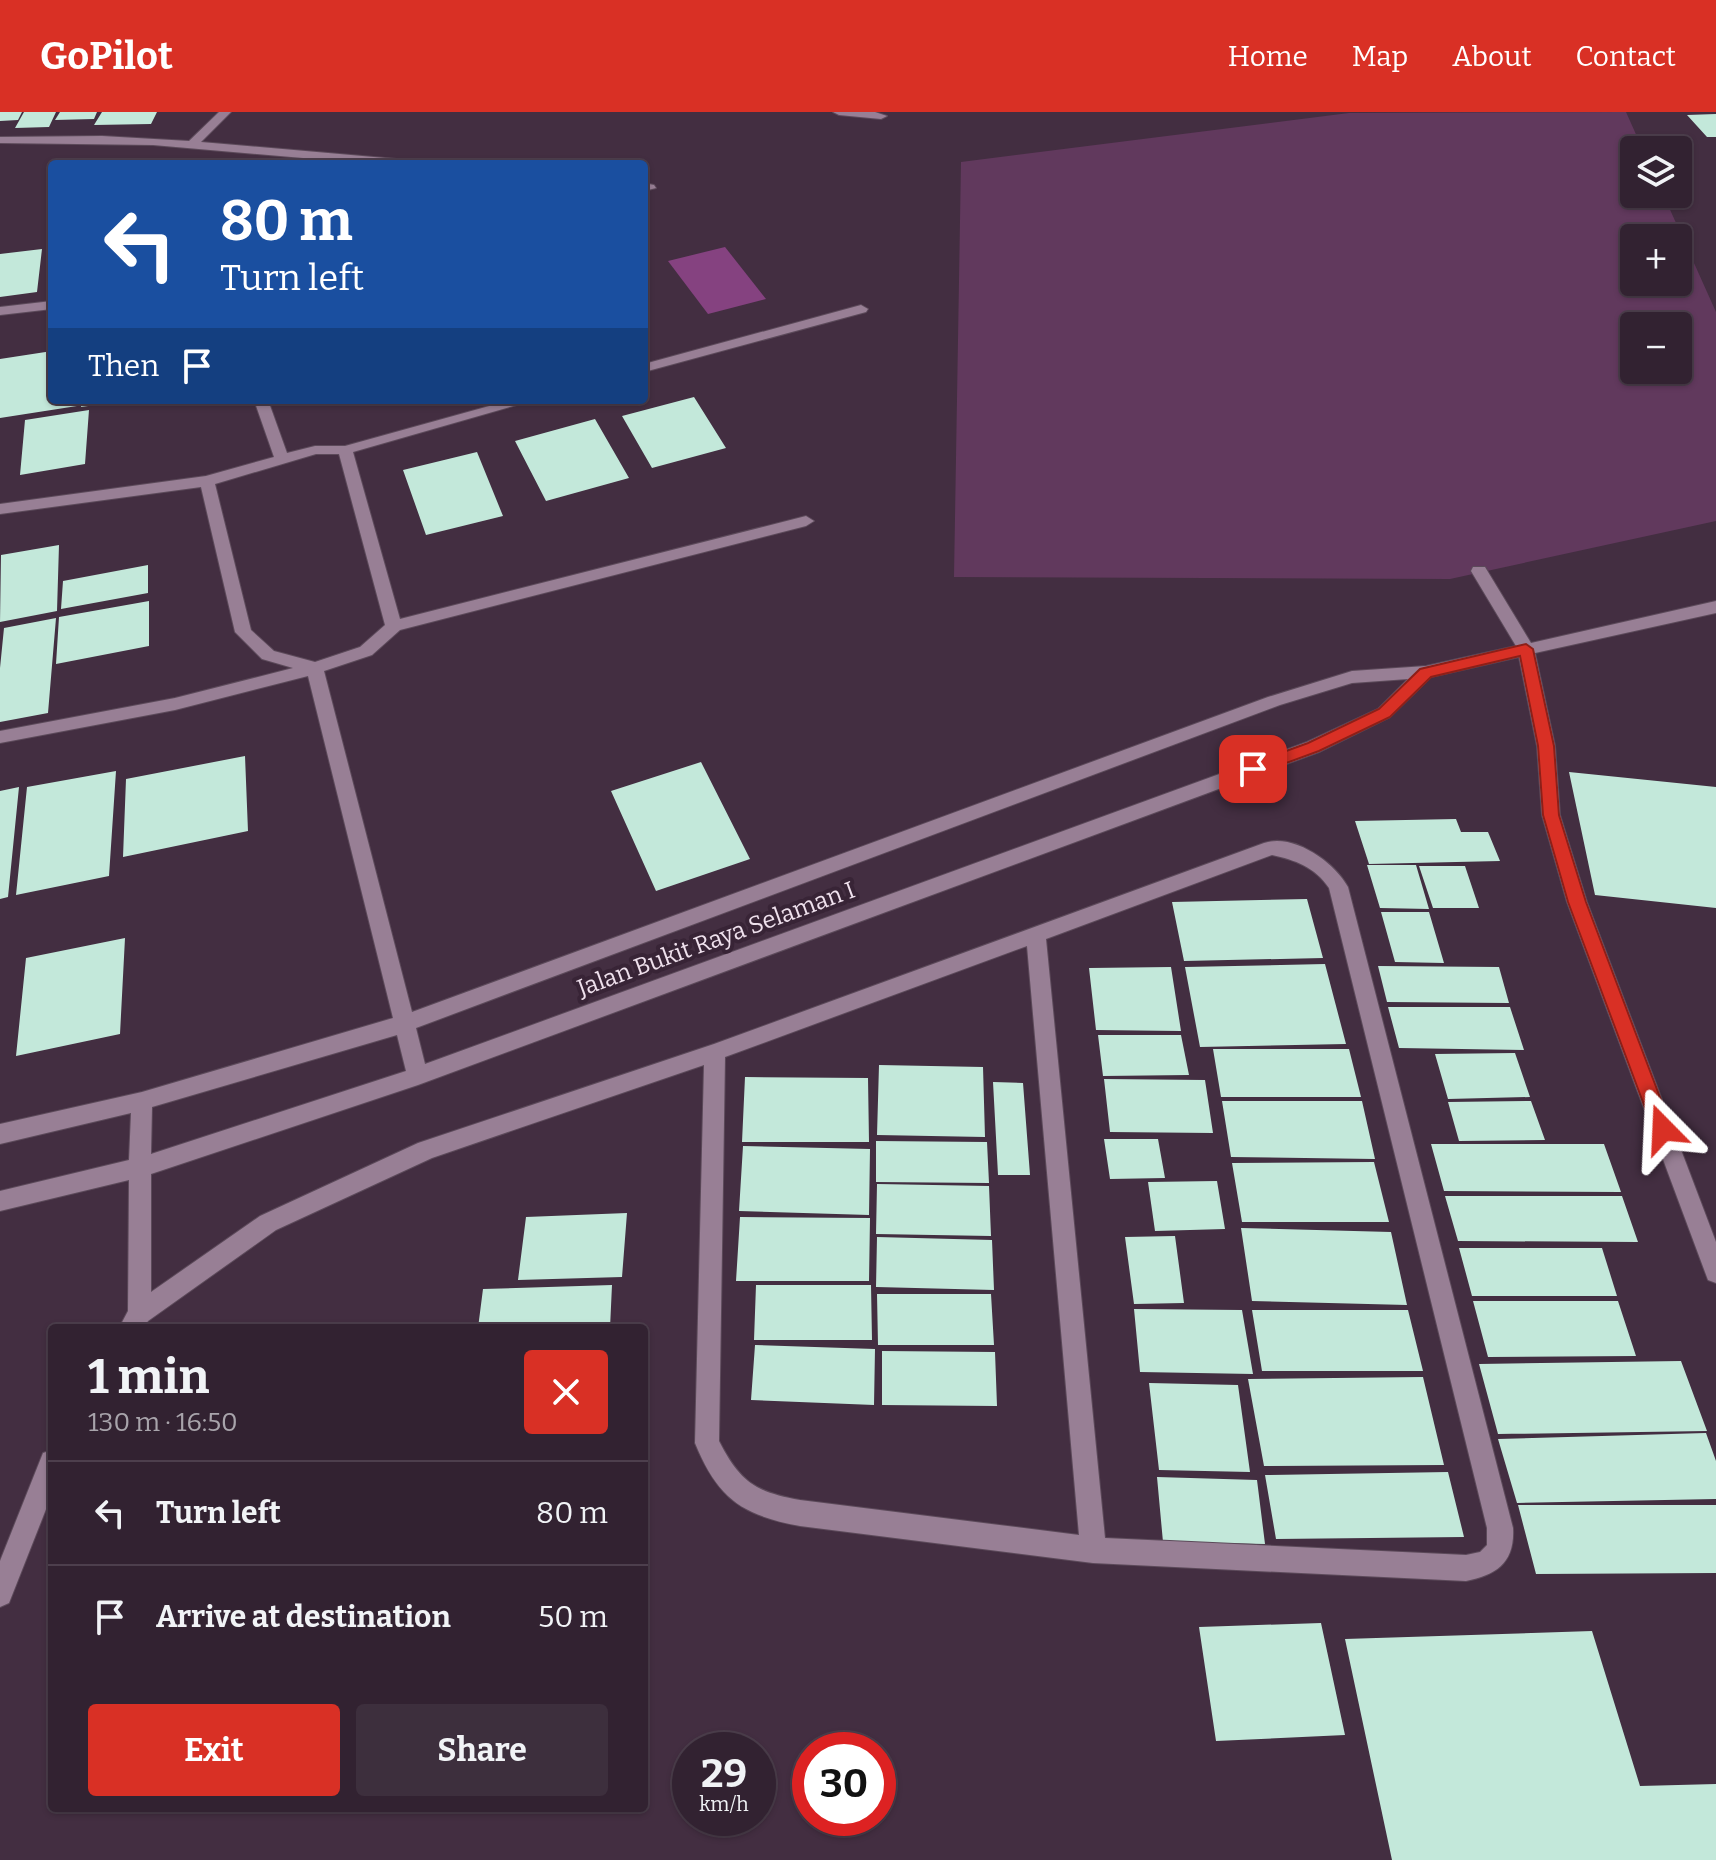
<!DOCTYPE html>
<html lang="en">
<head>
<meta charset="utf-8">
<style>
	body { margin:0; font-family:Bitter,serif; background:#3d2f3d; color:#f1f3f6; height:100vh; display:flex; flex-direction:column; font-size:30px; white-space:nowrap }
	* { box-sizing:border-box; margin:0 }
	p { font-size:26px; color:#a8a4ab }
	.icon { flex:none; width:44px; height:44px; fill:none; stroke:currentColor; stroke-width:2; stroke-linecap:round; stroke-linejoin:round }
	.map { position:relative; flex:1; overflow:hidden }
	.side { position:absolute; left:48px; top:1212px; width:600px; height:488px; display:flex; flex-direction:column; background:#322231; border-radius:8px; box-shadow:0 2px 6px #0004,0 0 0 2px #4d3f4d }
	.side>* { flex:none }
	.banner { position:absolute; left:48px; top:48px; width:600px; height:244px; border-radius:8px; box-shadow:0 2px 6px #0004,0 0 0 2px #4d3f4d; background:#1a4fa0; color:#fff; overflow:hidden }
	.tools { position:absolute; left:1620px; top:24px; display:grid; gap:16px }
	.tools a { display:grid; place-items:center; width:72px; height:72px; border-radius:8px; background:#322231; box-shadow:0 2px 6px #0004,0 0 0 2px #4d3f4d; font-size:40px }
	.speed { position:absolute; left:672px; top:1620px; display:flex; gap:16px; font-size:40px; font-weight:700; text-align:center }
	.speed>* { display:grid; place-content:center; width:104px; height:104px; border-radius:50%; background:#322231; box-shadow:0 2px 6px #0004,0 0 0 2px #4d3f4d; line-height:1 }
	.speed small { font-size:20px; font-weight:400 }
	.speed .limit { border:12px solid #d22; background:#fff; color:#111 }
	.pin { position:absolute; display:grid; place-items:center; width:68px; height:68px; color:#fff; margin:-34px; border-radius:16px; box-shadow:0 4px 12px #0006 }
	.me { position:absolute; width:88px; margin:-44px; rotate:339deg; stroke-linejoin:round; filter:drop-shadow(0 0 6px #0008) }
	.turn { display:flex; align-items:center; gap:28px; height:168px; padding:0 40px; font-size:36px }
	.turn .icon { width:104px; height:104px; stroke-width:2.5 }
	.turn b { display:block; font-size:56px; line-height:68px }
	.then { display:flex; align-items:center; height:76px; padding:0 40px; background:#0003; gap:16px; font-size:30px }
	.round { display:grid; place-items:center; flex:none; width:84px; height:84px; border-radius:8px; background:#3d2f3d }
	.headline { display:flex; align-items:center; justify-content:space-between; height:136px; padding:0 40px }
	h1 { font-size:48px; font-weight:700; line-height:60px }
	.cta { display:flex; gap:16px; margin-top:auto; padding:16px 40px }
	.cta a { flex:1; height:92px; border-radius:8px; background:#d93025; color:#fff; font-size:32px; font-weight:700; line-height:92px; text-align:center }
	.cta a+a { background:#3d2f3d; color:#f1f3f6 }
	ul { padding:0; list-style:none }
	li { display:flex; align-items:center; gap:24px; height:104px; padding:0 40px; border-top:2px solid #4d3f4d }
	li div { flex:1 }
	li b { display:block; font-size:30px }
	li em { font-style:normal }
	header { display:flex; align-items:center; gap:48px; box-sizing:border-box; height:112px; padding:0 40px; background:#d93025; color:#fff }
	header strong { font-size:38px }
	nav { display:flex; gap:44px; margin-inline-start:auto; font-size:28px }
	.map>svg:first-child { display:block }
	.green { fill:#61395d; fill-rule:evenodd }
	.water { fill:#854280 }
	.building { fill:#c3e8da }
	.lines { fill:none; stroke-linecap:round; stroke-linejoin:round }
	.minor-casing { stroke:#5c4a5a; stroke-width:2 }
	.minor { fill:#987f95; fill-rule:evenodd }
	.route { fill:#d93025; stroke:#8d1f18; stroke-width:2 }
	.labels { text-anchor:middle; stroke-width:8; stroke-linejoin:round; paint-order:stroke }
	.street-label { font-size:24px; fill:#efe1ed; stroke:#382436 }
</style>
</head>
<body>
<header>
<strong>GoPilot</strong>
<nav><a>Home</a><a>Map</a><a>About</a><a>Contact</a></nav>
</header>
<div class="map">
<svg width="1716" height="1748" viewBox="0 0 1716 1748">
	<rect width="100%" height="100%" fill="#432e41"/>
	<path class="green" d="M1626 0 1643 38H1634V82H1663L1716 200V409L1450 467 954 465 961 50 1349 1ZM1634 126H1678V170H1634ZM1634 214H1678V258H1634Z"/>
	<path class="water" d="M725 135 766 187 708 202 668 149Z"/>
	<path class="building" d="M0 0H22L18 8 0 9Z
		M24 0H56L49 15 15 16Z
		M60 0H97L94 7 55 8Z
		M102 0H157L151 12 94 13Z
		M1716 2V25H1707L1687 3Z
		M42 137 37 180 0 185V142Z
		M52 239V288H77V294L0 306V247Z
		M694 285 726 336 652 356 622 304Z
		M82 288H115L116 290 81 295Z
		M89 298 85 352 20 363 25 308Z
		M595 307 629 366 546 389 515 329Z
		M477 340 503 404 426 423 403 358Z
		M59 433 57 499 0 510 1 443Z
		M148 453V481L61 497 63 469Z
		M149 489V534L56 552 59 505Z
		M56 506 48 601 0 610V556L4 516Z
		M245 644 248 719 123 745 126 667Z
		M701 650 750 747 656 779 611 679Z
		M116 659 109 764 16 783 27 675Z
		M1569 660 1716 675V796L1595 783Z
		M19 675 8 785 0 787V679Z
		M1456 707 1461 720H1488L1500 749 1369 752 1355 709Z
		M1367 753H1416L1429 797 1380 796Z
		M1419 754H1465L1479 796H1433Z
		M1307 787 1323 846 1184 849 1172 790Z
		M1381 800H1429L1444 851 1395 850Z
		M125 826 120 922 16 944 26 846Z
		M1325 852 1346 932 1200 935 1185 855Z
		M1378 854 1499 855 1509 891 1387 890Z
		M1171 855 1181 919 1096 918 1089 856Z
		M1388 895H1510L1524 938 1399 936Z
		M1098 923H1181L1189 963 1103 964Z
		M1213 937H1349L1361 985H1221Z
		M1515 941 1530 985 1448 987 1435 942Z
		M879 953 983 955 985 1025 877 1023Z
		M745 965 868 966 869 1030H742Z
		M1104 967 1205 968 1213 1021 1110 1020Z
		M993 970 1023 971 1030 1063H998Z
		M1222 989H1362L1375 1047 1231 1045Z
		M1531 989 1545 1028 1459 1029 1448 990Z
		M1104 1027H1158L1165 1066 1110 1067Z
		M876 1029 987 1030 989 1071 876 1070Z
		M1431 1032H1604L1621 1080 1444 1079Z
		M743 1034 870 1037 869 1103 739 1099Z
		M1374 1050 1389 1110H1242L1232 1051Z
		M1217 1069 1225 1117 1155 1119 1148 1070Z
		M877 1072 989 1074 991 1124 876 1122Z
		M1445 1084H1622L1638 1130 1458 1129Z
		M627 1101 622 1165 518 1168 526 1105Z
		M740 1105 870 1106 869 1169H736Z
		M1241 1116 1391 1120 1407 1193 1252 1189Z
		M1175 1124 1184 1191 1134 1192 1125 1125Z
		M877 1125 992 1128 994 1178 876 1175Z
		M1459 1136H1602L1617 1184H1472Z
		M612 1173 610 1216H478L483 1177Z
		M756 1173H871L872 1228H754Z
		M877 1182H991L994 1233H878Z
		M1473 1189H1618L1636 1244 1488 1245Z
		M1134 1197 1242 1198 1253 1262 1140 1260Z
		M1252 1198H1408L1423 1259H1262Z
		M755 1233 875 1237 874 1293 751 1288Z
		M882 1239 995 1240 997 1294 882 1293Z
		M1681 1249 1707 1319 1498 1322 1479 1252Z
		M1423 1265 1444 1353 1264 1354 1248 1267Z
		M1149 1271 1238 1273 1250 1360 1159 1358Z
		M1706 1321 1716 1349V1387L1517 1391 1498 1327Z
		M1448 1360 1464 1425 1276 1427 1265 1363Z
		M1157 1365 1257 1368 1265 1432 1163 1430Z
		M1518 1393H1716V1461L1536 1462Z
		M1321 1511 1345 1623 1216 1629 1199 1515Z
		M1592 1519 1640 1674 1716 1672V1748H1392L1345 1527Z"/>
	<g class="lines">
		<defs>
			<path id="minor" d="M219 0H231L201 30 408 48 414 52H372L153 33 0 31V25L102 24 189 29Z
				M833 0H875L887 4 881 7 839 3Z
				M644 71 654 73 656 76 644 79Z
				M52 189V197L0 203V195Z
				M861 193 868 197 866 200 644 260V252Z
				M254 288H268L287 341 315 334H345L511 288H534L353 340 400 507 806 404 814 409 806 414 400 518 372 543 324 559 412 900 1268 585 1352 559 1426 554 1516 534 1471 459 1473 455H1485L1531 531 1716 489V501L1535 541 1555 634 1560 703 1587 790 1716 1130V1171L1708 1168 1705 1160 1567 790 1542 703 1537 634 1519 545 1431 565 1390 605 1319 640 418 973 151 1062V1180L260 1104 418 1031 714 932 1264 731C1294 721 1334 750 1348 775L1513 1416C1515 1450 1497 1463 1466 1469L1093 1451 800 1414C742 1403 718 1387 695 1331L704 953 432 1046 276 1118 148 1209 144 1216H119L128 1199 129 1068 0 1099V1079L129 1048 131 1001 0 1032V1012L142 980 393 906 308 564 175 598 0 631V619L175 586 293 556 262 547 235 520 201 375 0 402V392L206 364 274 345ZM316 342H339L385 513 360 535 315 550 274 539 251 518 215 372ZM1408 567 1378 597 1307 630 425 952 416 916 1280 593 1352 571ZM1272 743C1295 748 1315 755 1329 776L1487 1416V1433L1480 1440 1466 1443 1105 1426 1046 827ZM1027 834 1079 1423 800 1388C755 1380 740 1370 719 1329L725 945ZM397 923 406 959 151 1042 152 995Z
				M52 1338V1382L9 1491 0 1495V1449L43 1341Z"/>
		</defs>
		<use href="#minor" class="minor-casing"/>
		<use href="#minor" class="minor"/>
	</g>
	<path class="route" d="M1526 532 1533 537 1554 634 1559 703 1586 790 1672 1017 1669 1023 1663 1026 1656 1023 1653 1017 1568 790 1543 703 1538 634 1520 544 1431 565 1390 605 1319 639 1259 661H1248L1245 657 1248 653 1308 631 1379 597 1420 557Z"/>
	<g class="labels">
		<g class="street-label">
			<text transform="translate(716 827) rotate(-20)" y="8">Jalan Bukit Raya Selaman I</text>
		</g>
	</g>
</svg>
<div class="tools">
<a><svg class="icon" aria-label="layers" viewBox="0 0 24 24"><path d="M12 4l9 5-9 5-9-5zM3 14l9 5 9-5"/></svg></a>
<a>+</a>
<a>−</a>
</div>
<div class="speed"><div>29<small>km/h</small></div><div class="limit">30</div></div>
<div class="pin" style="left:1253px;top:657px;background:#d93025"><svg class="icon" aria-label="arrive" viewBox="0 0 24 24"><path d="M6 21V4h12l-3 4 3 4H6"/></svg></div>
<svg class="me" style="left:1663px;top:1017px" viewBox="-20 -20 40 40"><path d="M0-17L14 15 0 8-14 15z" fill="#d93025" stroke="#fff" stroke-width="4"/></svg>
<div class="banner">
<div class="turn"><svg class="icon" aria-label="left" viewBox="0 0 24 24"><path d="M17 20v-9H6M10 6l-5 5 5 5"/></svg><div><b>80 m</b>Turn left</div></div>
<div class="then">Then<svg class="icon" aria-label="arrive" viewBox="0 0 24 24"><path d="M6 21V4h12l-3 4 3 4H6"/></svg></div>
</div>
<section class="side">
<div class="headline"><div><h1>1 min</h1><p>130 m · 16:50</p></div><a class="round" style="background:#d93025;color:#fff"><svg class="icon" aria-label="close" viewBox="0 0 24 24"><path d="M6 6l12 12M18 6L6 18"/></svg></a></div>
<ul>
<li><svg class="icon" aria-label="left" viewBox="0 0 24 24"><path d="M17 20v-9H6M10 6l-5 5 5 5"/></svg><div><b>Turn left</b></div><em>80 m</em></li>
<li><svg class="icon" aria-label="arrive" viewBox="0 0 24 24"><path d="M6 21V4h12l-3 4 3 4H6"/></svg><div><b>Arrive at destination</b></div><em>50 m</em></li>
</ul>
<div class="cta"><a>Exit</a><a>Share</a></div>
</section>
</div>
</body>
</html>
